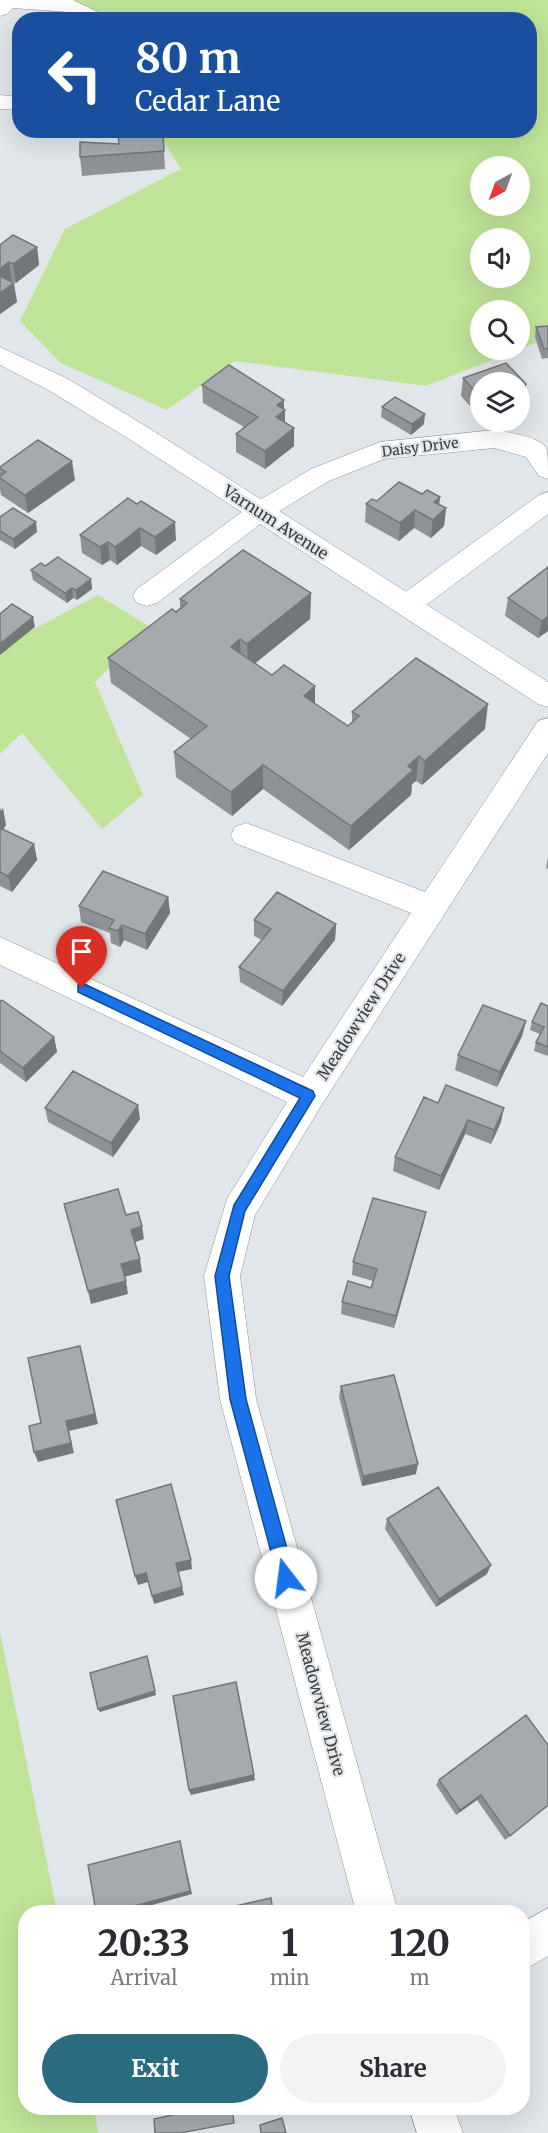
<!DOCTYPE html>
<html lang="en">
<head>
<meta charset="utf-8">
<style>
	body { margin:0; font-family:Merriweather,serif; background:#f2f2f3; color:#2b2b33; height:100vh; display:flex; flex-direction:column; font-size:22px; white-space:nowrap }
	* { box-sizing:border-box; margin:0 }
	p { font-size:20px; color:#7c7c81 }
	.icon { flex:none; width:33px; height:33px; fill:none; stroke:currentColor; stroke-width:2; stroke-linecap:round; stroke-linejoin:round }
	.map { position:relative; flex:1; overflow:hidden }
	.drawer { position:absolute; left:18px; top:1905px; width:512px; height:210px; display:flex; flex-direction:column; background:#fff; border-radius:24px; box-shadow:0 6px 24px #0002 }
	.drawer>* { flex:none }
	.top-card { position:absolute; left:12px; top:12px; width:525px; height:126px; border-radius:24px; box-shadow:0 6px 24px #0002; background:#1a4fa0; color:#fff; overflow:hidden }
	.needle { width:39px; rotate:221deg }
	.fabs { position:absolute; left:470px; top:156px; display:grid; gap:12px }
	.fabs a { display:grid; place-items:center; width:60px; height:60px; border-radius:50%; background:#fff; box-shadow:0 6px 24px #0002; font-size:30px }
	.pin { position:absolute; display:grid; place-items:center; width:51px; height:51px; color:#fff; margin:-62px -26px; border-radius:50% 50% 50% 0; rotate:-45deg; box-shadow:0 0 6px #0007 }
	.pin .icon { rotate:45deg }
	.me { position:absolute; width:66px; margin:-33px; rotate:345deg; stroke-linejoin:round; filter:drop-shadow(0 0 4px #0008) }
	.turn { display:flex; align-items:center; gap:21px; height:126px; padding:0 24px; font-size:27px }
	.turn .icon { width:78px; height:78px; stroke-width:2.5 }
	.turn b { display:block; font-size:42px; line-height:51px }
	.eta { display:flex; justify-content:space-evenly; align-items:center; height:102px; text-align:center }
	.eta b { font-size:36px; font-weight:700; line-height:42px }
	.cta { display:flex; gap:12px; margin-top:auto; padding:12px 24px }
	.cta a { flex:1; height:69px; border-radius:36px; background:#2b6b80; color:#fff; font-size:24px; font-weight:700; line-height:69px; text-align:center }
	.cta a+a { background:#f2f2f3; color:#2b2b33 }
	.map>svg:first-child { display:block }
	.green { fill:#bfe498; fill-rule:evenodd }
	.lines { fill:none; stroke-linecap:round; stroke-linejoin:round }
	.minor-casing { stroke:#8d9195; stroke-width:1 }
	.major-casing { stroke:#8d9195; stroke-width:1 }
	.minor { fill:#fff; fill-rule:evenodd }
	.major { fill:#fff; fill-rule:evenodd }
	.wall { fill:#8e9296 }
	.shaded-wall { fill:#74777a }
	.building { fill:#a5aaae; stroke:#74777a; stroke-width:1.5 }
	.route { fill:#1a73e8; stroke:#114b97; stroke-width:1.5 }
	.labels { text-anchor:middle; stroke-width:4.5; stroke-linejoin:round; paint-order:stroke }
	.far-street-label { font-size:14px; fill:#3a3c3e; stroke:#e1e6ea }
	.street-label { font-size:16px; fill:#3a3c3e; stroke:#e1e6ea }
</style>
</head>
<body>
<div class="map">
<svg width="548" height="2133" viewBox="0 0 548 2133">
	<rect width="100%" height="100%" fill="#e1e6ea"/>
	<path class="green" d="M35 0H548V338L426 386 235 361 167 410 61 363 20 321 65 229 181 169 157 131 530 130V20H56ZM480 166H519V206H480ZM480 238H519V278H480ZM480 310H519V350H480Z
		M98 595 150 627 95 682 143 795 102 829 22 733 0 754V647Z
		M0 1632 57 1912H26V2108H94L98 2133H0Z"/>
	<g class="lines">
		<defs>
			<path id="minor" d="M0 0H73L106 16 109 20H82L68 12 13 8 7 14 0 16Z
				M0 95 20 97V110L0 109Z
				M494 430C506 432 543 437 547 450 548 457 548 470 548 479L539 476 526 457 494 448 384 459 329 481 268 518 157 603 147 606 137 603 133 596 137 589 250 506 311 469 380 442Z
				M548 492V514L417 612 407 615 397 612 393 605 397 598 539 495Z
				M548 718V753L321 1106 255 1215 240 1276 256 1399 398 1912H356L220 1399 204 1276 227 1199 287 1102 0 965V937L303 1077 411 913 235 843 231 835 235 827 246 823 257 827 425 892 538 721Z
				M548 1908V1956L522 1971V1923Z
				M409 2108H454L463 2133H417Z"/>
			<path id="major" d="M0 347 68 379 147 427 548 682V707L538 704 129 439 50 391 0 365Z"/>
		</defs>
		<use href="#minor" class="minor-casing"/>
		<use href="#major" class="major-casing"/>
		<use href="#minor" class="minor"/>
		<use href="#major" class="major"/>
	</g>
	<path class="wall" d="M163 134 165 169 82 176 80 157 119 144Z
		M0 245 37 247 39 265 16 283 12 281H11L17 302 0 314Z
		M548 326V358L542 359 535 337 536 327Z
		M506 363 526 384 524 403 519 405V382H480V417L461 396 463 378Z
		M202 385 284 400V409L285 410V422L294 428V446L265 469 236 452V434L244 427 203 403Z
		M382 407 424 424 411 435 381 417Z
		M0 467 75 480 28 513 1 495 0 489Z
		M422 494 440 497 439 504 446 508 444 526 431 538 414 528 399 541 365 522 366 504 377 501Z
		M128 498 176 540 156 555 141 546 117 565 110 560 102 565 82 553 80 535Z
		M0 517 37 532 15 549 0 540Z
		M45 566 91 579 92 589 77 600 73 598 67 603 33 580 31 570Z
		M548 567V631L538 638 505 616 508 598Z
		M311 593 310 619 255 663 272 675 315 686V703L348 726 352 722V712L485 729 422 785 416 781 412 784 411 795 349 850 263 789 232 816 176 777 174 752 191 739 111 683 108 658 180 608V599Z
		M0 807 6 825 3 830 34 844 37 860 12 892 0 886Z
		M548 857V869L546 868Z
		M168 897 170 913 147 950 124 940 120 947 111 943 110 933 81 922 79 906Z
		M254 920 336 924 335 940 282 1006 240 982 239 967 262 940 254 936Z
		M0 1001 54 1037 57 1052 26 1082 0 1063Z
		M548 1006V1056L534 1051 536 1042 540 1034 530 1030 532 1022Z
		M526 1021 522 1036 497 1087 455 1070 458 1055Z
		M438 1103 501 1122 491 1144 465 1134 439 1190 393 1171 395 1157Z
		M45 1108 140 1119 113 1157 48 1122Z
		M426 1212 423 1225 394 1328 341 1314 342 1302 371 1288 373 1281 352 1275 353 1262Z
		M341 1386 416 1474 362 1486 339 1397Z
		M387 1519 487 1574 436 1607 385 1529Z
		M548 1745V1806L505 1840 477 1800 456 1815 436 1785 439 1780Z"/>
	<path class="shaded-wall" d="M37 247 39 265 16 283 13 264Z
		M9 262 12 281 0 290V269Z
		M14 283 17 302 0 314V293Z
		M526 384 524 403 519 405V387Z
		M284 400V411L285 410V428L276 435 277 405Z
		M425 414 424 424 411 435 412 424Z
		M294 428V446L265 469V451Z
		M72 461 75 480 28 513 25 495Z
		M440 497 438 515 446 508 444 526 431 538 434 502Z
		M415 510 414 528 399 541 400 523Z
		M36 522 37 532 15 549 13 539Z
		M175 522 176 540 156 555 155 537Z
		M140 528 141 546 117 565 115 547Z
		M108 542 110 560 102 565 100 547Z
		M91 579 92 589 77 600 76 590Z
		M72 588 73 598 67 603 65 593Z
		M311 593 310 619 248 669 247 644Z
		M548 616V631L538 638 542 621Z
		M33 617 35 627 0 655V644Z
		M240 639 241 665 231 647Z
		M315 686V711L304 696Z
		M488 704 485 729 422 785 425 761Z
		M419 756 416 781 412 784 411 795 349 850 351 826 408 766Z
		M263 765V789L232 816 231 792Z
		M3 808 6 825 0 833V812Z
		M34 844 37 860 12 892 8 876Z
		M168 897 170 913 147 950 145 934Z
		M336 924 335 940 282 1006 283 991Z
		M122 925 124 940 120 947 118 931Z
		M526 1021 522 1036 497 1087 500 1072Z
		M54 1037 57 1052 26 1082 23 1068Z
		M138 1105 140 1119 113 1157 111 1143Z
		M504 1108 501 1122 491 1144 494 1130Z
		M468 1120 465 1134 439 1190 441 1176Z
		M426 1212 423 1225 394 1328 396 1316Z
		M142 1226 144 1239 133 1243 131 1230Z
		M140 1259 142 1272 124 1277 121 1264Z
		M126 1281 128 1294 91 1304 88 1291Z
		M80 1346 98 1424 69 1431 74 1453 38 1462 34 1452 66 1421Z
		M418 1464 416 1474 362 1486 363 1476Z
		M191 1560 192 1569 178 1572 176 1563Z
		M491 1565 487 1574 436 1607 439 1599Z
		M146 1573 148 1582 138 1585 135 1576Z
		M182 1587 184 1595 154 1604 152 1596Z
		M147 1656 156 1695 100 1712 98 1709Z
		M254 1775 255 1780 191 1795 189 1790Z
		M481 1795 477 1800 456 1815 460 1810Z
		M180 1841 192 1894 127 1912H112Z"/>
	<path class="building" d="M163 134 164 151 80 157V142L119 144 118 136Z
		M13 235 37 247 13 264 9 262 0 269V245Z
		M0 276 14 283 0 293Z
		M548 326V348L544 349 536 327Z
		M506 363 526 384 519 387V382H480V397L463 378Z
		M229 365 284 400 277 405 285 410 276 417 294 428 265 451 236 434 258 417 202 385Z
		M395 397 425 414 412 424 382 407Z
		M38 440 72 461 25 495 0 478V476L6 472 0 468V467Z
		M399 482 422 494 427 490 440 497 434 502 446 508 433 520 415 510 400 523 366 504 372 499 377 501Z
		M128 498 137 504 141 501 175 522 155 537 140 528 115 547 108 542 100 547 80 535Z
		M13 508 36 522 13 539 0 531V517Z
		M243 550 311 593 247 644 240 639 231 647 272 675 284 665 315 686 304 696 348 726 359 716 352 712 416 658 488 704 425 761 419 756 408 766 413 770 351 826 263 765 231 792 174 752 207 726 108 658 172 609 176 612 187 603 180 599Z
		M58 557 91 579 76 590 72 588 65 593 31 570 41 563 45 566Z
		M548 567V616L542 621 508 598Z
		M12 604 33 617 0 644V614Z
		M0 828 34 844 8 876 0 872Z
		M103 871 168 897 145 934 122 925 118 931 109 928 114 920 79 906Z
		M277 892 336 924 283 991 239 967 271 929 254 920Z
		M2 1000 54 1037 23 1068 0 1051V1001Z
		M541 1003 548 1006V1047L536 1042 544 1027 532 1022Z
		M483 1005 526 1021 500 1072 458 1055Z
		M73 1071 138 1105 111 1143 45 1108Z
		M446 1085 504 1108 494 1130 468 1120 441 1176 395 1157 424 1097 438 1103Z
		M118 1189 126 1215 138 1212 142 1226 131 1230 140 1259 121 1264 126 1281 88 1291 64 1204Z
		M373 1198 426 1212 396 1316 342 1302 348 1281 371 1288 377 1269 353 1262Z
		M80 1346 95 1414 66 1421 71 1443 34 1452 29 1426 41 1423 28 1358Z
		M394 1375 418 1464 363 1476 341 1386Z
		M171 1484 191 1560 176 1563 182 1587 152 1596 146 1573 135 1576 116 1500Z
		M438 1487 491 1565 439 1599 387 1519Z
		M147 1656 155 1691 98 1709 90 1673Z
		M236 1682 254 1775 189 1790 173 1696Z
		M526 1715 548 1745V1805L510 1836 481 1795 460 1810 439 1780Z
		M180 1841 190 1891 112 1912H96L88 1865Z
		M271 1898 273 1912H209Z
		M176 2108H232L234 2123 180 2133H155L154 2119 177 2114Z
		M282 2118 286 2133H261L260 2125Z"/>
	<path class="route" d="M82 983 313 1091 315 1096 245 1211 229 1276 246 1399 295 1578 292 1584 286 1586 281 1584 278 1578 230 1399 215 1276 234 1205 300 1098 78 992V985Z"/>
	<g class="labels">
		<g class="far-street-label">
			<text transform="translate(420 447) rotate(-7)" y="5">Daisy Drive</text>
		</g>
		<g class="street-label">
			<text transform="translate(276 522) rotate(33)" y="6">Varnum Avenue</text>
			<text transform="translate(361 1016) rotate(-57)" y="6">Meadowview Drive</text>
			<text transform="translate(321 1704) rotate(75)" y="6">Meadowview Drive</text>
		</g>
	</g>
</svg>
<div class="fabs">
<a><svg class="needle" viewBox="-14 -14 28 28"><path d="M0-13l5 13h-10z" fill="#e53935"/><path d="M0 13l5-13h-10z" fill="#7c7c81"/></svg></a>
<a><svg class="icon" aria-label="sound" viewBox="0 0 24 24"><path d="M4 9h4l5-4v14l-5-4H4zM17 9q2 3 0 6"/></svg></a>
<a><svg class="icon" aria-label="search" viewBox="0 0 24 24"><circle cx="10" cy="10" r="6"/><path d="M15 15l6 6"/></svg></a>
<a><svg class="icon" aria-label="layers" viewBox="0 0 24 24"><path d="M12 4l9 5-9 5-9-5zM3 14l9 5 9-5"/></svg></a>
</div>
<div class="pin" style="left:82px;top:988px;background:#d93025"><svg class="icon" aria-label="arrive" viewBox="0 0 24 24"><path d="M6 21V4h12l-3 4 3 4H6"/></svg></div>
<svg class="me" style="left:286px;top:1578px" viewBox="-20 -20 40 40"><circle r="19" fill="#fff"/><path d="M0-13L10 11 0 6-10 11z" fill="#1a73e8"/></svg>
<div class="top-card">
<div class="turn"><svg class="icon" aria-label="left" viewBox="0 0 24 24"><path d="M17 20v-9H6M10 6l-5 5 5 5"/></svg><div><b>80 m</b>Cedar Lane</div></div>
</div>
<section class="drawer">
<div class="eta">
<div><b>20:33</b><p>Arrival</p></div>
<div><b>1</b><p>min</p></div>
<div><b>120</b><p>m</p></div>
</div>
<div class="cta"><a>Exit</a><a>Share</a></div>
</section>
</div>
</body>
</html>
